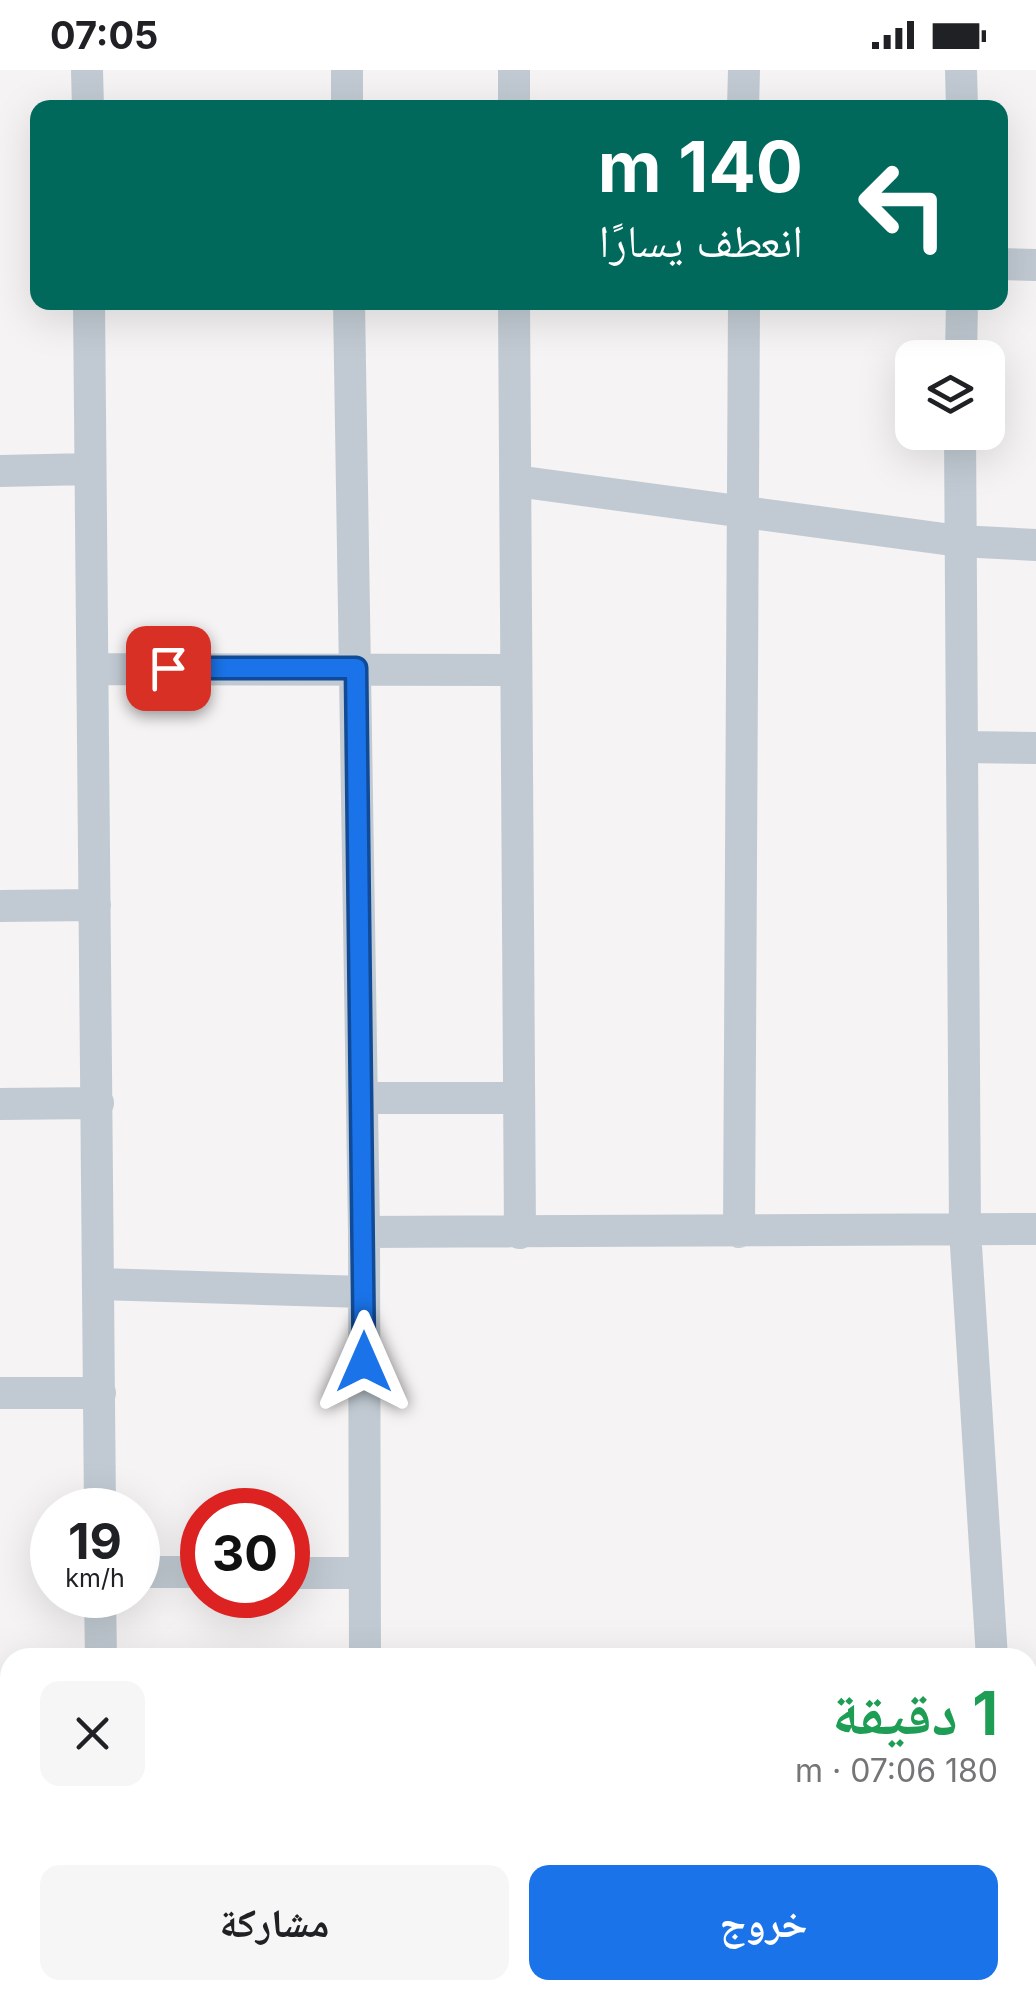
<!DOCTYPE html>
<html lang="ar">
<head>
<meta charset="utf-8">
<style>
	body { margin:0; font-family:Inter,"Noto Naskh Arabic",sans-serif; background:#f6f6f6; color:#202124; direction:rtl; height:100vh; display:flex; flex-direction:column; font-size:38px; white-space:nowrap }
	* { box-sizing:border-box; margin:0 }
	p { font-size:32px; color:#757577 }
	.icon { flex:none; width:55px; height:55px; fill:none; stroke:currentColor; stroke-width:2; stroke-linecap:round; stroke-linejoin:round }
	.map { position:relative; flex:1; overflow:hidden; direction:ltr }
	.sheet { position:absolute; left:0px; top:1578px; width:1038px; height:352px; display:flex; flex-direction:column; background:#fff; border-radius:30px 30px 0 0; box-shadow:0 10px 40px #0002; direction:rtl }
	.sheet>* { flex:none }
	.banner { position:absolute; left:30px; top:30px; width:978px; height:210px; border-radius:20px; box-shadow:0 10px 40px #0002; direction:rtl; background:#00695c; color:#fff; overflow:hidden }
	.buttons { position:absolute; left:895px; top:270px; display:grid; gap:20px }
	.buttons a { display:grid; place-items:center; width:110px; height:110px; border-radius:20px; background:#fff; box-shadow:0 10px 40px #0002; font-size:50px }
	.speed { position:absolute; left:30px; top:1418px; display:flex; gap:20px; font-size:50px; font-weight:700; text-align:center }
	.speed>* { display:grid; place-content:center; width:130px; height:130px; border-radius:50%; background:#fff; box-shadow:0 10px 40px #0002; line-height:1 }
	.speed small { font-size:25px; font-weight:400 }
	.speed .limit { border:15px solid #d22; background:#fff; color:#111 }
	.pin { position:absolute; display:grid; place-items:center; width:85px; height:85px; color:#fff; margin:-42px; border-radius:20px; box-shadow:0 5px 15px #0006 }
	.me { position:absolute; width:110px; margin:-55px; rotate:0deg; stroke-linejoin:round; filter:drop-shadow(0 0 8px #0008) }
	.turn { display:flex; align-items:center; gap:35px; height:210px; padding:0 40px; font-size:45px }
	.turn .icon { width:130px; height:130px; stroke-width:2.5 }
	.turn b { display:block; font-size:70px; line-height:85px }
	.round { display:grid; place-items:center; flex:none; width:105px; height:105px; border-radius:20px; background:#f6f6f6 }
	.overview { display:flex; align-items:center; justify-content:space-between; height:170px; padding:0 40px }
	h1 { font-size:60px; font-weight:700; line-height:75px; color:#1e9e55 }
	.cta { display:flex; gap:20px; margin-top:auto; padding:20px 40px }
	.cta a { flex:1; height:115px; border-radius:20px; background:#1a73e8; color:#fff; font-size:40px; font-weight:700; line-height:115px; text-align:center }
	.cta a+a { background:#f6f6f6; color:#202124 }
	.status { display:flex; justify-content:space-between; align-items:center; height:70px; padding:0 50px; background:#fff; direction:ltr }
	.status svg { height:28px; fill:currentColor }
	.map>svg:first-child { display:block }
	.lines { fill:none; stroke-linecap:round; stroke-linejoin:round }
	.street { stroke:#c1cad2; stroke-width:32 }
	.route-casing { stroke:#114b97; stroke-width:25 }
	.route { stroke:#1a73e8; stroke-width:18 }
</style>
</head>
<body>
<div class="status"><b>07:05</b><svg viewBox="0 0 49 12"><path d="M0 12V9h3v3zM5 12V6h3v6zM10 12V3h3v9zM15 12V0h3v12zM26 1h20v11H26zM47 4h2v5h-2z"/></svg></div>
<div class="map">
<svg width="1036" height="1928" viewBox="0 0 1036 1928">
	<rect width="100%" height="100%" fill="#f5f3f3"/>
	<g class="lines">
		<path class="street" d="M87 0 88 38
			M347 0V38
			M514 0V38
			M961 0 962 38
			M743 38 744 0
			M1000 194 1036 195
			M89 232 100 1440
			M349 232 364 1162 365 1588
			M514 232 520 1163
			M961 288 962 232
			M960 362 965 1160 992 1588
			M0 401 90 399
			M516 411 959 471 1036 475
			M93 599 516 600
			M963 677 1036 678
			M0 836 95 835
			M362 1028H517
			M0 1034 98 1033
			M364 1162 1036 1159
			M739 1162 744 232
			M99 1214 364 1222
			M0 1323H100
			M138 1502H202
			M288 1503H363
			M100 1525 101 1588
			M104 1920V1928
			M1011 1920V1928
			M368 1928V1920"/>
	</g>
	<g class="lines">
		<defs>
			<path id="route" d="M168 598H356L364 1292"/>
		</defs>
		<use href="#route" class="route-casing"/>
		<use href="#route" class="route"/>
	</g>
</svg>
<div class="buttons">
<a><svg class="icon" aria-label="layers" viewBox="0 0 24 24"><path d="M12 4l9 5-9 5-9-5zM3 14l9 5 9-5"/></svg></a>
</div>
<div class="speed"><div>19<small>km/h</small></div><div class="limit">30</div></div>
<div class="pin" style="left:168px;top:598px;background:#d93025"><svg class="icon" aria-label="arrive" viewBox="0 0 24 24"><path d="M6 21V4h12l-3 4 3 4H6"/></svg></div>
<svg class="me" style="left:364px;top:1292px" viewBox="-20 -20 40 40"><path d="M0-17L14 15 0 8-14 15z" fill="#1a73e8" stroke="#fff" stroke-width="4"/></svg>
<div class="banner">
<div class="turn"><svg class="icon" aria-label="left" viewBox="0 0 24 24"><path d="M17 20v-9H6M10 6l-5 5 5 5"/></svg><div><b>140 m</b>انعطف يسارًا</div></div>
</div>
<section class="sheet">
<div class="overview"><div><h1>1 دقيقة</h1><p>180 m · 07:06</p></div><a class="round"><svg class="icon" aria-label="close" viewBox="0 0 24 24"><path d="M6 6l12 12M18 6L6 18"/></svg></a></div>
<div class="cta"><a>خروج</a><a>مشاركة</a></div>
</section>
</div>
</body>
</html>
